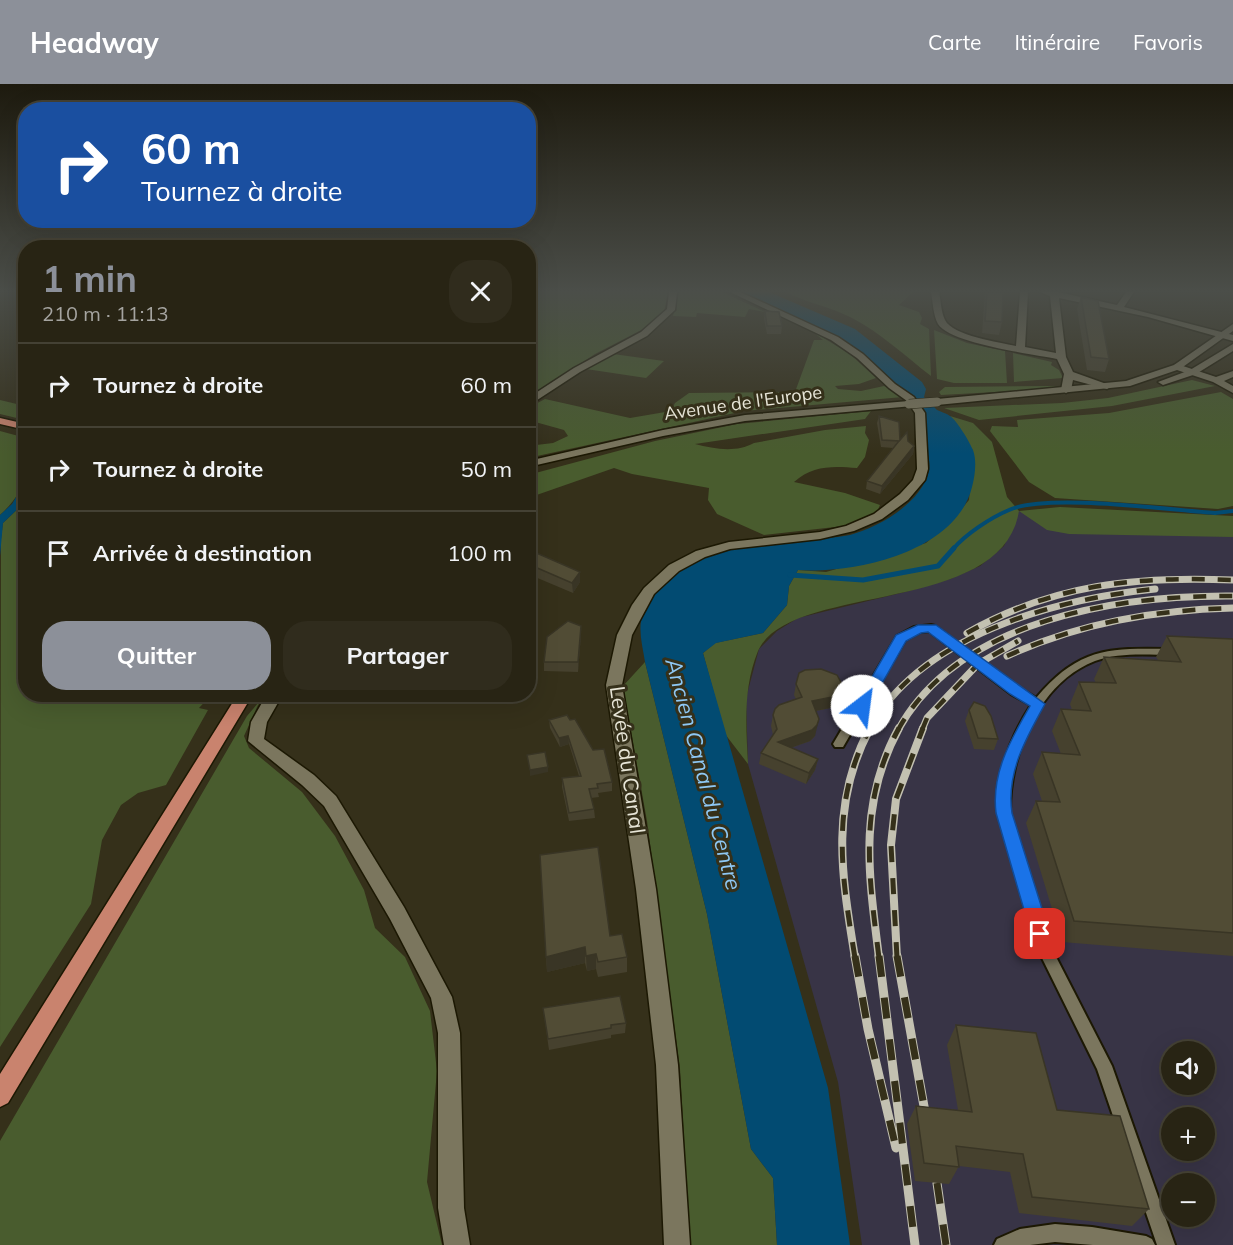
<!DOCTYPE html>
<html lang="fr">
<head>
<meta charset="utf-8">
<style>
	body { margin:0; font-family:Mulish,sans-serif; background:#302c1d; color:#f1f3f6; height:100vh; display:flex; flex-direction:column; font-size:22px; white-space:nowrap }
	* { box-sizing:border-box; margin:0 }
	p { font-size:20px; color:#a5a4a0 }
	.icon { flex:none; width:33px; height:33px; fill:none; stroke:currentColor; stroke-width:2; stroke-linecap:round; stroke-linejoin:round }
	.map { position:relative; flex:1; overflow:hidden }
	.sheet { position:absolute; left:18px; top:156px; width:518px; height:462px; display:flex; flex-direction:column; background:#282414; border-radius:24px; box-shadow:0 6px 24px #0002,0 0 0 2px #444134 }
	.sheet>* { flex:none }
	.banner { position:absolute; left:18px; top:18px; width:518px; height:126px; border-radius:24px; box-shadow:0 6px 24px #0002,0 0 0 2px #444134; background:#1a4fa0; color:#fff; overflow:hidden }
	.buttons { position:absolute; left:1161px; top:957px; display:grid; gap:12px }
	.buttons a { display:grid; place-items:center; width:54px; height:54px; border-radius:50%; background:#282414; box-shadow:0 6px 24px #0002,0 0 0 2px #444134; font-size:30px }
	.pin { position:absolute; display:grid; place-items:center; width:51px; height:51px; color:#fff; margin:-26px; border-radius:12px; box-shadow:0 3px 9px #0006 }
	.me { position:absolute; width:66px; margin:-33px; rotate:30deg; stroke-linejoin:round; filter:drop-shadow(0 0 4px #0008) }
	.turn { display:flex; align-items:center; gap:21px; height:126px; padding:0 24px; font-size:27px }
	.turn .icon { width:78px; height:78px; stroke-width:2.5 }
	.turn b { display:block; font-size:42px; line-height:51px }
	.round { display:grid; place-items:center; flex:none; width:63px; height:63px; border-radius:24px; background:#302c1d }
	.summary { display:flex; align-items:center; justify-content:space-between; height:102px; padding:0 24px }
	h1 { font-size:36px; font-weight:700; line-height:45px; color:#8c9099 }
	.button { display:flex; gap:12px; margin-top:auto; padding:12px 24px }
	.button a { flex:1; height:69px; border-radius:24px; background:#8c9099; color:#fff; font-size:24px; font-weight:700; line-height:69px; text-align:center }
	.button a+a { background:#302c1d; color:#f1f3f6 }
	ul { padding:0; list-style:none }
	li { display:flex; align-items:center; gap:18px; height:84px; padding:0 24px; border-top:2px solid #444134 }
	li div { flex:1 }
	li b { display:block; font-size:22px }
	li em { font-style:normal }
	header { display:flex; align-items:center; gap:36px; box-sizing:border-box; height:84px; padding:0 30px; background:#8c9099; color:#fff }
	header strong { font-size:28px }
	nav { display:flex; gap:33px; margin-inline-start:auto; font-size:21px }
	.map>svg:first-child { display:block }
	.industrial { fill:#383446; fill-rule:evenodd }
	.green { fill:#495c2e }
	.water { fill:#024b72 }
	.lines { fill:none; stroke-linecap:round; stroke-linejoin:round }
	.stream-far1 { stroke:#024b72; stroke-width:4 }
	.stream { stroke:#024b72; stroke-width:5 }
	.service-casing { stroke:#1c1803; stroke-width:4 }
	.minor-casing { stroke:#1c1803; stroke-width:3 }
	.secondary-casing { stroke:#1c1803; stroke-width:3 }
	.primary-casing { stroke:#1c1803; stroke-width:3 }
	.service { fill:#7b765e; fill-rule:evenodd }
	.minor { fill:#7b765e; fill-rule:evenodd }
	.secondary { fill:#7b765e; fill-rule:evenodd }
	.primary { fill:#c9836e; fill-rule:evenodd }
	.rail-far2-casing { stroke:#c3c1b1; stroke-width:7 }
	.rail-far1-casing { stroke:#c3c1b1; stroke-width:8 }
	.rail-casing { stroke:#c3c1b1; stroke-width:9 }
	.rail-far2 { stroke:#35301a; stroke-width:4.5; stroke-dasharray:13; stroke-linecap:butt }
	.rail-far1 { stroke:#35301a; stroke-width:5; stroke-dasharray:16; stroke-linecap:butt }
	.rail { stroke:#35301a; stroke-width:7; stroke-dasharray:21; stroke-linecap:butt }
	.secondary-bridge-casing { stroke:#1c1803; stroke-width:10; stroke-linecap:butt }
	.secondary-bridge { stroke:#7b765e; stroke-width:9 }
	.wall { fill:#46412e }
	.shaded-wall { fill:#393525 }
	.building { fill:#514c35; stroke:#393525; stroke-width:1.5 }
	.route { fill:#1a73e8; stroke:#114b97; stroke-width:1.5 }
	.labels { text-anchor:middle; stroke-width:6; stroke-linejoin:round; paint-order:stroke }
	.far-street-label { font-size:18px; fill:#e7e5d7; stroke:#35301a }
	.street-label { font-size:21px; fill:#e7e5d7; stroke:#35301a }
	.water-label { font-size:22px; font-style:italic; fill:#8ec8f4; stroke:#35301a }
</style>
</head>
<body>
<header>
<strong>Headway</strong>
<nav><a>Carte</a><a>Itinéraire</a><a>Favoris</a></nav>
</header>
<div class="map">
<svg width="1233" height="1161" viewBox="0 0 1233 1161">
	<rect width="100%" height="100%" fill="#35301a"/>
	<path class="industrial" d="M1019 427 1233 438V1161H862L838 998 748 680 746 614 759 565 777 547 798 534 909 507 950 495 980 482 1004 462ZM1172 968H1204V1000H1172ZM1172 1034H1204V1066H1172ZM1172 1100H1204V1132H1172Z"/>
	<path class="green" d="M528 208H668L664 229 651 241 595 270 528 314Z
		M679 208H722L765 228 749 225 745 233 697 229 696 233 673 232Z
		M786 208H913L899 221 919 228 922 234 920 240 929 245 931 292C905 272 881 249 852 234 831 223 807 219 786 208Z
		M934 246 967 259 1005 267 1007 299H954L937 295Z
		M812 247 850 270 876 294 859 300 835 302 838 305 861 307 884 302 903 313 744 327 528 374V362L553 359 568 352 564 346 528 336V324L545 315 630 334 671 327 675 319 689 309 795 308 814 256H823Z
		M1013 269 1052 278 1051 281 1059 286 1063 294 1014 298Z
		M613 270 664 277 646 294 586 285Z
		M1192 296 1215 302 1112 322 979 336 944 324 1062 319 1108 314Z
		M1057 302 1047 305 941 311 939 308 945 303Z
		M1221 308 1233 315V422L1218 425 1055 414 1029 398 990 347 992 342 1018 343 1017 336 1109 329Z
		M0 316 25 322V336L0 330Z
		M871 327 865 335 695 360C714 365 736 369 754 359L825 346 866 342 865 349 869 356 865 373 857 384C833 382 813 381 794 398L845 409 880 421 876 430 844 442 764 451 717 430 708 416 709 404 632 390 614 384 528 414V391L655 357 737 340Z
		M950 332 973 339 992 358 1007 413 1019 427 1060 423 1233 432V453L1069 450 1047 446 1019 427C1002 533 789 497 758 567 743 603 746 642 748 680L725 650 703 569 715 559 763 549 787 521 789 502 798 486 826 488 926 459 954 434 969 416 973 367Z
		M0 347 26 354C25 391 29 404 0 431Z
		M25 418 26 610 211 611 199 624 208 626 166 701 138 709 121 721 102 756 91 820 0 963 1 455 3 439Z
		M645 578 707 830 751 1065 773 1094 777 1161H690L680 985 647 737 623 602Z
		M265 611H267L258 621 244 652 249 664 302 708 335 752 364 806 375 844 405 873 430 927 437 987 427 1098 442 1161H0V1057L247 632Z"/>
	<path class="water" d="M737 208H769L855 245 922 298 926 305 924 313C928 317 933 322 937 326 941 328 946 329 950 332 958 338 969 357 973 366 977 377 975 392 972 403 956 468 855 490 798 486L789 502 787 521 763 549 716 559 703 569 828 1004 850 1161H777L773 1094 751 1065 707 830 645 578C643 564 639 551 641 537 644 523 653 511 662 502 711 453 786 462 850 451 879 443 922 419 929 386 931 374 925 365 924 354 923 344 926 335 925 326L845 258 801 235Z
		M25 398V418L3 439 0 472V431L12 420Z"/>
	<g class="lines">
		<path class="stream-far1" d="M953 465C966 450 990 434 1009 426 1047 409 1169 426 1215 429L1233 427"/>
		<path class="stream" d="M790 491 863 496 938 482 954 464"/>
		<defs>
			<path id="service" d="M931 541 935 542 1019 604 1036 614C1080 562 1110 564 1173 565L1178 568 1173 571C1148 571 1119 568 1095 577 1038 599 1009 672 1010 729L1053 867 1112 982 1175 1161H1157L1097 985 1039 868 998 729C997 689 1009 655 1031 621L1011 610 929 547 920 548 905 556 843 663H835L833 660 897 552 914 543Z
				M1055 1140 1092 1143 1146 1152 1152 1155 1155 1161H1093L1055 1158 1030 1161H994L997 1155 1020 1145Z"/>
			<path id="minor" d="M669 208H677L675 226 647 252 580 288 528 322V314L574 284 641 248 667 225Z
				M730 208H740L838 253 863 270 895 300 914 313 925 329 928 385 925 396 908 416 882 435 854 447 820 455 730 465 705 473 679 487 654 510 632 551 622 601 656 805 678 981 690 1161H664L656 981 636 805 606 601 617 551 632 521 644 504 669 481 696 467 729 458 820 448 846 442 874 430 900 410 913 396 917 385 915 329 907 317 889 304 857 274 831 256Z
				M931 208H939C941 217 941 228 945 236 953 252 999 258 1016 262L1020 208H1028L1025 263 1056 269 1050 212 1040 208H1058L1117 221 1126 208H1134L1124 223 1233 251V257L1148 233 1059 214 1066 273 1073 288 1112 302 1107 305 1073 296 1071 306 1066 309 1061 306 1064 290 1057 275C1033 270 951 260 938 240 933 231 933 218 931 208Z
				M1177 280 1216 293 1233 287V293L1224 297 1233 302V309L1213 298 1174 285V281Z
				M267 610H283L267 638 264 655 314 691 336 712 404 823 452 913 460 949 464 1124 470 1161H444L438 1124V949L431 914 390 835 324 722 302 701 248 657 251 638Z"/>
			<path id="secondary" d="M1233 240V247L1180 285 1130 302 937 321 932 318 937 315 1126 297 1174 281Z
				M1233 260V267L1196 290 1163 301 1158 298 1190 286Z
				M909 317 913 318V322L745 337 663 352 528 383V377L663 346 745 331Z"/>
			<path id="primary" d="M0 334 26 340V346L0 340Z
				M238 610H253L8 1019 0 1023V990Z"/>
		</defs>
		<use href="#service" class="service-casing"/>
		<use href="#minor" class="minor-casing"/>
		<use href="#secondary" class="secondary-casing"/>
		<use href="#primary" class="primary-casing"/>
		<use href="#service" class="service"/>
		<use href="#minor" class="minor"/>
		<use href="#secondary" class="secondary"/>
		<use href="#primary" class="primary"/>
		<defs>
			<path id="rail-far2" d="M967 549C1054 500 1135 492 1233 496
				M1007 572C1080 539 1154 526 1233 524
				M869 646C920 551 1056 515 1155 505
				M898 646C959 535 1119 511 1233 512
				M922 646 927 634 978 580 1018 557"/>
			<path id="rail-far1" d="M855 874C842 793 829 721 870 644
				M879 874C869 792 857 721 899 644
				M897 874 891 761 896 715 923 644"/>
			<path id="rail" d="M855 872 868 945 896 1064
				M879 872 915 1161
				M897 872 927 1039
				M937 1099 946 1161"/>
		</defs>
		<use href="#rail-far2" class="rail-far2-casing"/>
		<use href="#rail-far1" class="rail-far1-casing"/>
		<use href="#rail" class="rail-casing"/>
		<use href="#rail-far2" class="rail-far2"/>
		<use href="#rail-far1" class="rail-far1"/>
		<use href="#rail" class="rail"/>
		<defs>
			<path id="secondary-bridge" d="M909 320 937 318"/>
		</defs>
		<use href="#secondary-bridge" class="secondary-bridge-casing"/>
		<use href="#secondary-bridge" class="secondary-bridge"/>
	</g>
	<path class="wall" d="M985 208H1003L1002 238 999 251 982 249Z
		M1081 213 1109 275 1105 288 1087 286 1077 225Z
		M765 227 782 242 781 250H767L764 235Z
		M879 332 900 356 908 357 914 362 913 370 880 410 866 405 867 397 893 364 881 363 877 339Z
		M528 470 580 488V498L573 509 528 490Z
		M581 551 578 588 544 587V578Z
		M1167 552 1233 555V872L1062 858 1026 739 1036 717H1042L1033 690 1042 668 1061 670 1052 647 1061 625 1072 626 1070 620 1079 598 1096 599 1094 595 1104 573 1158 576 1156 573Z
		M796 600 841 613 835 623 816 627 815 652 810 657 791 664 818 675 815 686 806 700 759 680 761 669 773 651 771 642 773 631 796 615 794 611Z
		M969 626 998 655 994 666 974 665 965 637Z
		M549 636H570L593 666 612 698V707L598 709 599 713 591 714 594 725 595 734 569 737 562 703V694L579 692 569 660 560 663 550 644Z
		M610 852 627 873V888L598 893 596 885 587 887 585 879 547 888 546 873Z
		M543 924 626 939 625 949 611 951V954L549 966Z
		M956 941 1057 1026 1149 1125 1132 1142 1019 1129 1010 1088 959 1082 949 1100 915 1097 907 1040 916 1022 958 1026 947 961Z"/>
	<path class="shaded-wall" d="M914 362 913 370 880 410 882 402Z
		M580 488V498L573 509 572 499Z
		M581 542V551L578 588V578Z
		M843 602 841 613 835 623 810 628 812 617Z
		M819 635 815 652 810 657 776 669 778 658Z
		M568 652 569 660 560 663 559 654Z
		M818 675 815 686 806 700 809 689Z
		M548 683V688L530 692V686Z
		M585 863V879L547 888 546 873Z
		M596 870V885L587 887 586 872Z"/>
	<path class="building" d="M987 208H1003L1002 238 985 237Z
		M1081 213 1098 217 1109 275 1091 273Z
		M765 227 779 228 782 242H767Z
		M879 332 899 338 900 356 907 348 908 357 914 362 882 402 867 397 899 357 882 356Z
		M532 467 580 488 572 499 528 480V470Z
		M568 537 581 542 578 578H544L547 553Z
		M1167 552 1233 555V849L1074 837 1036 717 1060 718 1042 668 1080 671 1061 625 1091 627 1079 598 1116 599 1104 573 1181 578Z
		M821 585 837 591 843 602 837 612 812 617 819 635 817 641 812 646 778 658 818 675 809 689 761 669 777 645 773 631 775 625 779 621 802 613 796 600 799 589 805 586Z
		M974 618 985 622 991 632 998 655 978 654 969 626Z
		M567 631 570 636 575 635 593 666 604 665 612 698 597 700 598 704 589 705 594 725 569 729 562 694 581 692 568 652 559 654 549 636Z
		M545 668 548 683 530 686 527 671Z
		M598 763 610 852 622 850 627 873 598 878 596 870 586 872 585 863 546 873 540 771Z
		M620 912 626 939 611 941V944L548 955 543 924Z
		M956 941 1036 949 1057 1026 1120 1032 1149 1125 1032 1113 1023 1070 956 1062 959 1083 924 1079 916 1022 972 1028Z"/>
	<linearGradient id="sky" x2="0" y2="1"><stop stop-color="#1d1a0e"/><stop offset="0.56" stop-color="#4b4e49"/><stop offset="1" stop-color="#4b4e49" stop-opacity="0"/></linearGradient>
	<rect width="1233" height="370" fill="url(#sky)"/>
	<path class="route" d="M918 541H936L1045 620C1026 654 1006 689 1012 729L1050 850 1047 855 1040 858 1034 855 1031 850 996 729C991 689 1011 655 1030 622L1010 610 928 548 921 549 906 557 867 626 862 627 855 622 896 551Z"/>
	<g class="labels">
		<g class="far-street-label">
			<text transform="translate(743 319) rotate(-8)" y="6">Avenue de l'Europe</text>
		</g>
		<g class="street-label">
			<text transform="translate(627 676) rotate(82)" y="7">Levée du Canal</text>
		</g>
		<g class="water-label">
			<text transform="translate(704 690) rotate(75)" y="8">Ancien Canal du Centre</text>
		</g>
	</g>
</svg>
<div class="buttons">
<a><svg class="icon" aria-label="sound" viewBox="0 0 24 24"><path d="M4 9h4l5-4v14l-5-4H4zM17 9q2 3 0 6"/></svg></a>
<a>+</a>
<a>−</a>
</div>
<div class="pin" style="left:1040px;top:850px;background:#d93025"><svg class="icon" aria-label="arrive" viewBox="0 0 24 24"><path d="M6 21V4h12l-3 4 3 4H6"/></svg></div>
<svg class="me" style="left:862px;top:622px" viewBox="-20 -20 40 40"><circle r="19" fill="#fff"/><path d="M0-13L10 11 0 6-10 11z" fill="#1a73e8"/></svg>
<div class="banner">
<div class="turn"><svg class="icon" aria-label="right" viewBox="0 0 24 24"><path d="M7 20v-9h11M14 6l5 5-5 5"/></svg><div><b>60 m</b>Tournez à droite</div></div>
</div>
<section class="sheet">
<div class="summary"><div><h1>1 min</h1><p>210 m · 11:13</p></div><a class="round"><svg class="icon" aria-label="close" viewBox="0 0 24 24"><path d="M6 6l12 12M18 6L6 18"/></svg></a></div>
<ul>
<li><svg class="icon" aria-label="right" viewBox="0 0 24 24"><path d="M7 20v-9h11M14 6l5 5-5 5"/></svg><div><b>Tournez à droite</b></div><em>60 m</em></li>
<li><svg class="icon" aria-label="right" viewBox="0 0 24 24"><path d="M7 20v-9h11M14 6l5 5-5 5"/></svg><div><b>Tournez à droite</b></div><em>50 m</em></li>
<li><svg class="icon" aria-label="arrive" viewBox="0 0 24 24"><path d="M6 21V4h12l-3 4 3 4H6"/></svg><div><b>Arrivée à destination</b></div><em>100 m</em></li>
</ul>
<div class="button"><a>Quitter</a><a>Partager</a></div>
</section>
</div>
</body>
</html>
